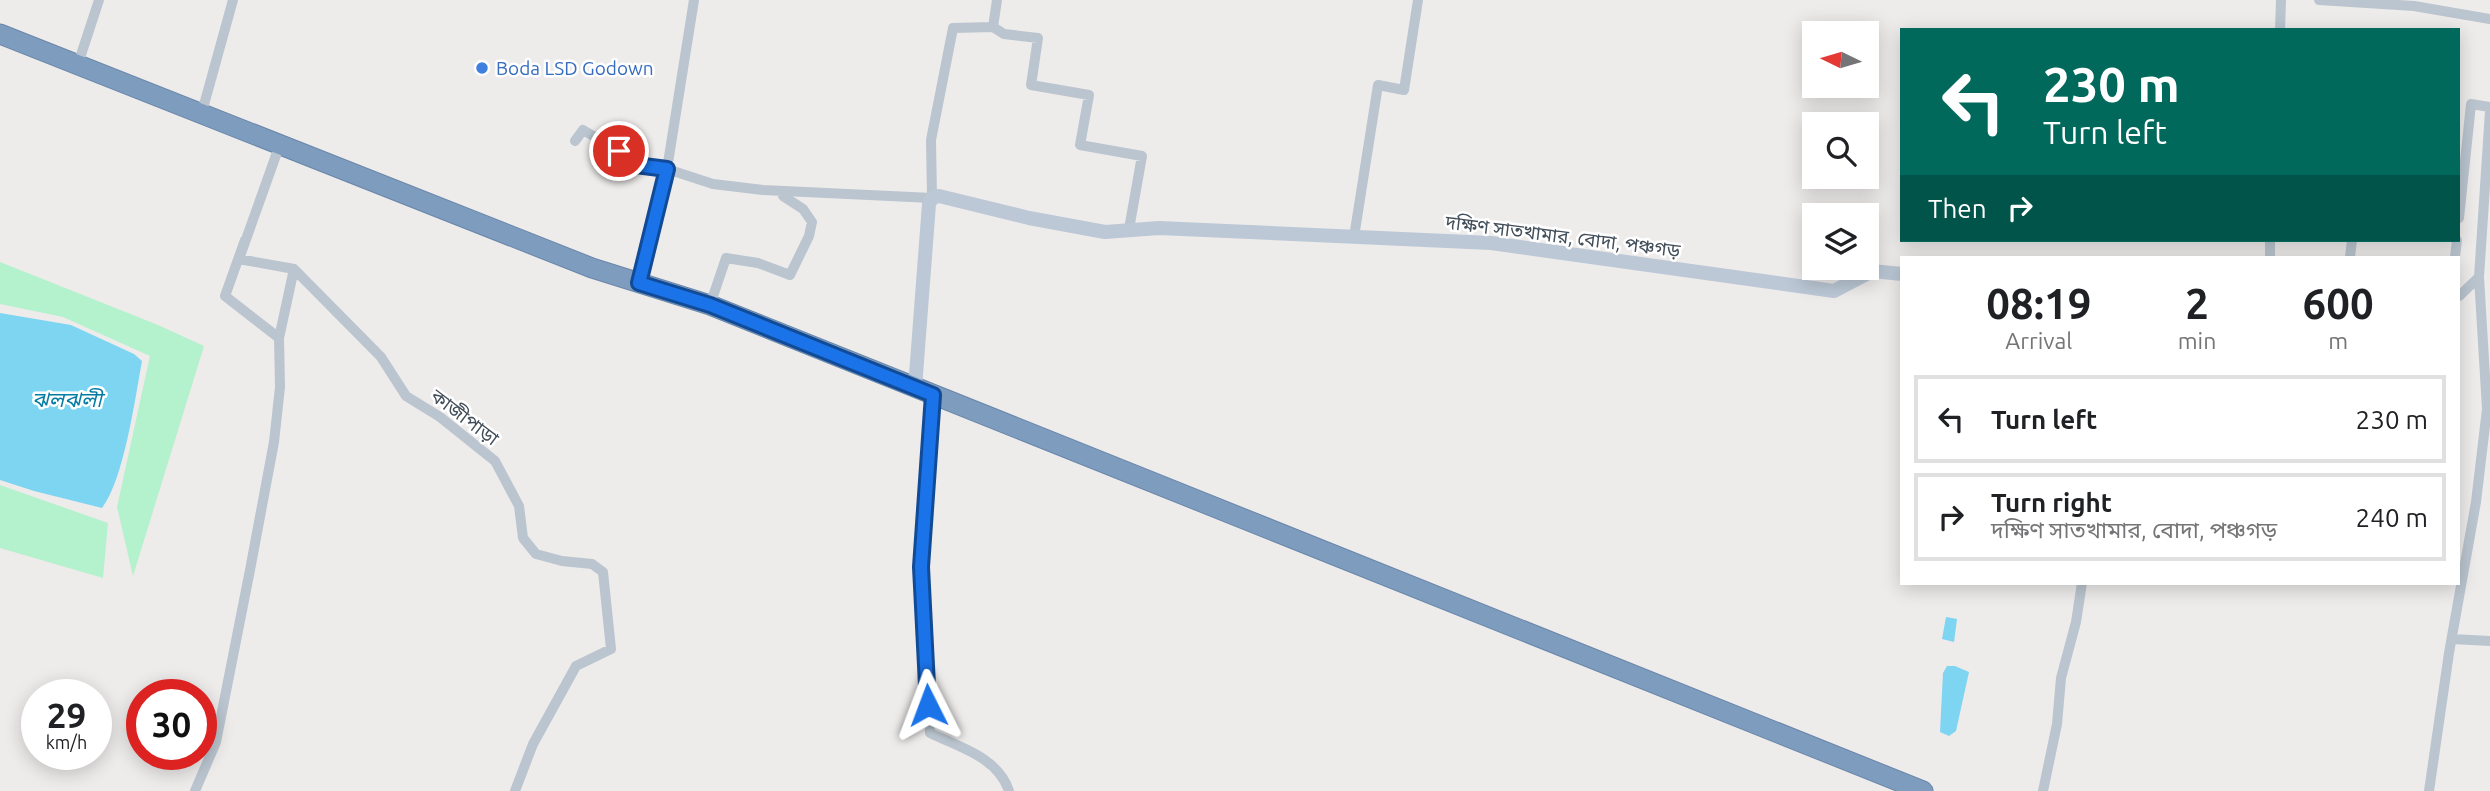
<!DOCTYPE html>
<html lang="en">
<head>
<meta charset="utf-8">
<style>
	body { margin:0; font-family:Ubuntu,"Noto Sans Bengali",sans-serif; background:#f6f6f6; color:#202124; height:100vh; display:flex; flex-direction:column; font-size:26px; white-space:nowrap }
	* { box-sizing:border-box; margin:0 }
	p { font-size:23px; color:#757577 }
	.icon { flex:none; width:38px; height:38px; fill:none; stroke:currentColor; stroke-width:2; stroke-linecap:round; stroke-linejoin:round }
	.map { position:relative; flex:1; overflow:hidden }
	.panel { position:absolute; left:1900px; top:256px; width:560px; height:329px; display:flex; flex-direction:column; background:#fff; border-radius:0px; box-shadow:0 4px 18px #0003 }
	.panel>* { flex:none }
	.hud { position:absolute; left:1900px; top:28px; width:560px; height:214px; border-radius:0px; box-shadow:0 4px 18px #0003; background:#00695c; color:#fff; overflow:hidden }
	.needle { width:46px; rotate:275deg }
	.tools { position:absolute; left:1802px; top:21px; display:grid; gap:14px }
	.tools a { display:grid; place-items:center; width:77px; height:77px; border-radius:0px; background:#fff; box-shadow:0 4px 18px #0003; font-size:35px }
	.speed { position:absolute; left:21px; top:679px; display:flex; gap:14px; font-size:35px; font-weight:700; text-align:center }
	.speed>* { display:grid; place-content:center; width:91px; height:91px; border-radius:50%; background:#fff; box-shadow:0 4px 18px #0003; line-height:1 }
	.speed small { font-size:18px; font-weight:400 }
	.speed .limit { border:10px solid #d22; background:#fff; color:#111 }
	.pin { position:absolute; display:grid; place-items:center; width:60px; height:60px; color:#fff; margin:-30px; border:4px solid #fff; border-radius:50%; box-shadow:0 2px 7px #0007 }
	.me { position:absolute; width:77px; margin:-38px; rotate:357deg; stroke-linejoin:round; filter:drop-shadow(0 0 5px #0008) }
	.turn { display:flex; align-items:center; gap:24px; height:147px; padding:0 28px; font-size:32px }
	.turn .icon { width:91px; height:91px; stroke-width:2.5 }
	.turn b { display:block; font-size:49px; line-height:60px }
	.then { display:flex; align-items:center; height:66px; padding:0 28px; background:#0003; gap:14px; font-size:26px }
	.eta { display:flex; justify-content:space-evenly; align-items:center; height:119px; text-align:center }
	.eta b { font-size:42px; font-weight:700; line-height:49px }
	ul { padding:0; list-style:none }
	li { display:flex; align-items:center; gap:21px; height:88px; margin:0 14px 10px; padding:0 14px; border:4px solid #e0e0e0; border-radius:0px }
	li div { flex:1 }
	li b { display:block; font-size:26px }
	li em { font-style:normal }
	.map>svg:first-child { display:block }
	.green { fill:#b4f1cd }
	.water { fill:#7ed5f1 }
	.lines { fill:none; stroke-linecap:round; stroke-linejoin:round }
	.highway-casing { stroke:#6a87aa; stroke-width:21 }
	.street { stroke:#bac5cf; stroke-width:10 }
	.secondary { stroke:#bcc8d6; stroke-width:14 }
	.highway { stroke:#7e9cbe; stroke-width:19 }
	.route-casing { stroke:#114b97; stroke-width:18 }
	.route { stroke:#1a73e8; stroke-width:12 }
	.shop-dot { fill:#3f7fe0; stroke:#fff; stroke-width:2.5 }
	.labels { text-anchor:middle; stroke-width:5; stroke-linejoin:round; paint-order:stroke }
	.shop-label { font-size:19px; fill:#366cbe; stroke:#fff; text-anchor:start }
	.street-label { font-size:19px; fill:#424e59; stroke:#fff }
	.water-label { font-size:21px; font-style:italic; fill:#047da4; stroke:#fff }
</style>
</head>
<body>
<div class="map">
<svg width="2490" height="791" viewBox="0 0 2490 791">
	<rect width="100%" height="100%" fill="#eeebeb"/>
	<path class="green" d="M0 262 158 325 204 346 133 576 117 507 150 356 63 317 0 304Z
		M0 485 108 523 103 578 0 548Z"/>
	<path class="water" d="M0 313 71 325 134 354 142 361C135 399 124 479 102 508L34 491 0 480Z
		M1946 617 1957 619 1954 642 1942 639Z
		M1947 666H1955L1969 672 1956 731 1949 736 1940 732 1943 673Z"/>
	<g class="lines">
		<defs>
			<path id="highway" d="M0 34 592 268 710 305 1923 791"/>
		</defs>
		<use href="#highway" class="highway-casing"/>
		<path class="street" d="M2319 0 2414 6 2490 19
			M993 27 1004 34 1038 38 1031 85 1089 95 1080 145 1142 156 1129 229
			M2280 30 2281 0
			M78 64 99 0
			M202 112 233 0
			M575 141 583 130 619 151 628 164 667 169 694 0
			M280 144 239 259 294 269
			M2459 218 2471 104 2490 107
			M1354 237 1378 85 1404 90 1418 0
			M2270 257V240
			M2350 257 2352 240
			M2455 257 2457 240
			M639 283 667 169 713 184 763 190 932 198 931 140 953 28 993 27 997 0
			M2459 296 2479 277 2490 111
			M710 305 726 258 758 263 790 275 809 236 812 222 803 209 783 196
			M279 338 294 269 381 357 406 396 440 417 495 461 519 506 523 538 536 554 562 561 592 564 603 572 611 649 576 666 533 744 515 791
			M933 395 921 567 930 733C959 747 998 757 1009 791
			M2452 639 2490 641
			M195 791 216 742 250 570 274 442 280 387 279 338 225 296 245 240
			M2043 791 2057 724 2061 678 2076 622 2082 583
			M2429 791 2449 653 2476 502 2487 409 2479 277"/>
		<path class="secondary" d="M915 388 929 204 932 198 939 196 1029 218 1105 232 1159 228 1491 243 1834 291 1872 271 1902 274"/>
		<use href="#highway" class="highway"/>
	</g>
	<g class="lines">
		<defs>
			<path id="route" d="M619 151 628 164 667 169 639 283 710 305 933 395 921 567 928 705"/>
		</defs>
		<use href="#route" class="route-casing"/>
		<use href="#route" class="route"/>
	</g>
	<circle class="shop-dot" cx="482" cy="68" r="7"/>
	<g class="labels">
		<g class="shop-label">
			<text x="496" y="75">Boda LSD Godown</text>
		</g>
		<g class="street-label">
			<text transform="translate(1563 236) rotate(7)" y="7">দক্ষিণ সাতখামার, বোদা, পঞ্চগড়</text>
			<text transform="translate(465 417) rotate(37)" y="7">কাজীপাড়া</text>
		</g>
		<g class="water-label">
			<text x="67" y="407">ঝলঝলী</text>
		</g>
	</g>
</svg>
<div class="tools">
<a><svg class="needle" viewBox="-14 -14 28 28"><path d="M0-13l5 13h-10z" fill="#e53935"/><path d="M0 13l5-13h-10z" fill="#757577"/></svg></a>
<a><svg class="icon" aria-label="search" viewBox="0 0 24 24"><circle cx="10" cy="10" r="6"/><path d="M15 15l6 6"/></svg></a>
<a><svg class="icon" aria-label="layers" viewBox="0 0 24 24"><path d="M12 4l9 5-9 5-9-5zM3 14l9 5 9-5"/></svg></a>
</div>
<div class="speed"><div>29<small>km/h</small></div><div class="limit">30</div></div>
<div class="pin" style="left:619px;top:151px;background:#d93025"><svg class="icon" aria-label="arrive" viewBox="0 0 24 24"><path d="M6 21V4h12l-3 4 3 4H6"/></svg></div>
<svg class="me" style="left:928px;top:705px" viewBox="-20 -20 40 40"><path d="M0-17L14 15 0 8-14 15z" fill="#1a73e8" stroke="#fff" stroke-width="4"/></svg>
<div class="hud">
<div class="turn"><svg class="icon" aria-label="left" viewBox="0 0 24 24"><path d="M17 20v-9H6M10 6l-5 5 5 5"/></svg><div><b>230 m</b>Turn left</div></div>
<div class="then">Then<svg class="icon" aria-label="right" viewBox="0 0 24 24"><path d="M7 20v-9h11M14 6l5 5-5 5"/></svg></div>
</div>
<section class="panel">
<div class="eta">
<div><b>08:19</b><p>Arrival</p></div>
<div><b>2</b><p>min</p></div>
<div><b>600</b><p>m</p></div>
</div>
<ul>
<li><svg class="icon" aria-label="left" viewBox="0 0 24 24"><path d="M17 20v-9H6M10 6l-5 5 5 5"/></svg><div><b>Turn left</b></div><em>230 m</em></li>
<li><svg class="icon" aria-label="right" viewBox="0 0 24 24"><path d="M7 20v-9h11M14 6l5 5-5 5"/></svg><div><b>Turn right</b><p>দক্ষিণ সাতখামার, বোদা, পঞ্চগড়</p></div><em>240 m</em></li>
</ul>
</section>
</div>
</body>
</html>
